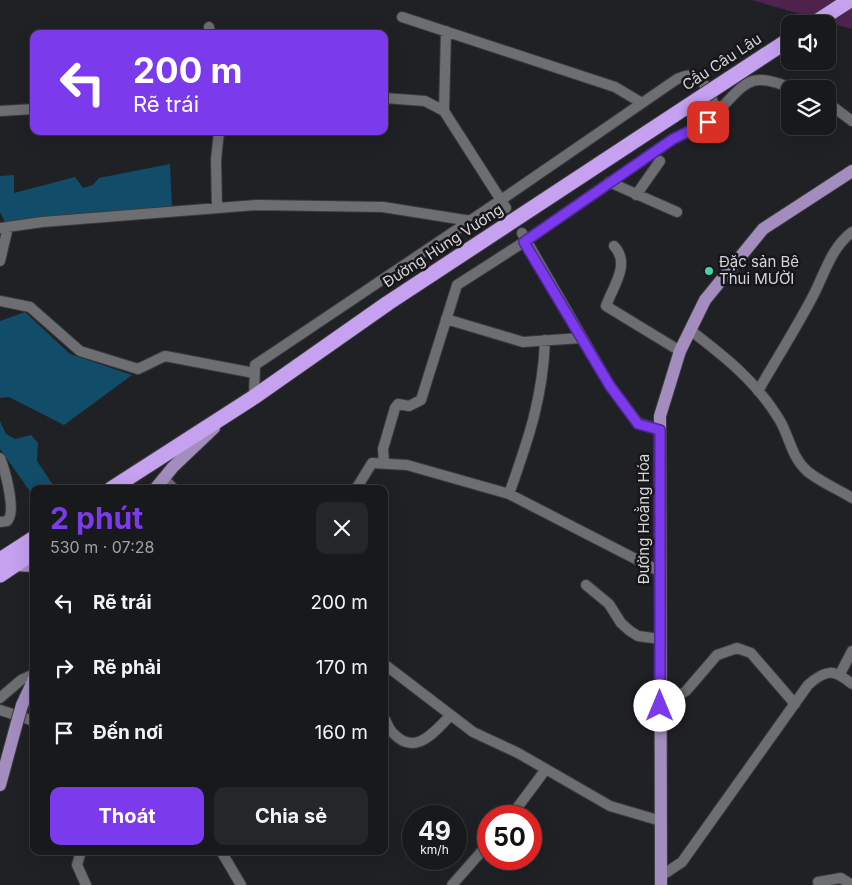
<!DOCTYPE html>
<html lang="vi">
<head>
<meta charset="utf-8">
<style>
	body { margin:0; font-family:Inter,sans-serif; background:#252628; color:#f1f3f6; height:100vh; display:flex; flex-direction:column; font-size:19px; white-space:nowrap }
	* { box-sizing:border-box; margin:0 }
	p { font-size:16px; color:#9fa0a3 }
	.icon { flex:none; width:28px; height:28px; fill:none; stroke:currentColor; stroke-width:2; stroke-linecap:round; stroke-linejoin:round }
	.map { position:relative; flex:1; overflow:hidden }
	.details { position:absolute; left:30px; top:485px; width:358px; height:370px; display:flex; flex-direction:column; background:#18191b; border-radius:10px; box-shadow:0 5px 20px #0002,0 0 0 1px #36383a }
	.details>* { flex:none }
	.guide { position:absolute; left:30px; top:30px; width:358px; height:105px; border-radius:10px; box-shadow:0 5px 20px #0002,0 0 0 1px #36383a; background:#7c3aed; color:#fff; overflow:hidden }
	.tools { position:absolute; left:781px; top:15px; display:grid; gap:10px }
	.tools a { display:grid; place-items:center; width:55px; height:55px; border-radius:10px; background:#18191b; box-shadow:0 5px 20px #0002,0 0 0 1px #36383a; font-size:25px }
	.speed { position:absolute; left:402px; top:805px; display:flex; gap:10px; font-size:25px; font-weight:700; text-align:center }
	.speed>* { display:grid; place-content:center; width:65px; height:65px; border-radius:50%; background:#18191b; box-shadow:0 5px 20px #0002,0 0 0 1px #36383a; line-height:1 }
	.speed small { font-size:12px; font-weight:400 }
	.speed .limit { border:8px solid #d22; background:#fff; color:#111 }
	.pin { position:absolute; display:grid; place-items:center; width:42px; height:42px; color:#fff; margin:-21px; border-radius:10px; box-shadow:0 2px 8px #0006 }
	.me { position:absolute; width:55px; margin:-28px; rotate:0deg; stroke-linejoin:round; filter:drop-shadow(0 0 4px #0008) }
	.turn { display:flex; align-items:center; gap:18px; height:105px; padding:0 20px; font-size:22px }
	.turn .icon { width:65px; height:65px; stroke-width:2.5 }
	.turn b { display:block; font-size:35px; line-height:42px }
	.round { display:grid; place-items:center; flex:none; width:52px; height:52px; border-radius:10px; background:#252628 }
	.overview { display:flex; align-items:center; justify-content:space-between; height:85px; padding:0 20px }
	h1 { font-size:30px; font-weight:700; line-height:38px; color:#7c3aed }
	.button { display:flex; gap:10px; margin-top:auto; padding:10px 20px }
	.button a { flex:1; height:58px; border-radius:10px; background:#7c3aed; color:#fff; font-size:20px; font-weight:700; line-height:58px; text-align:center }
	.button a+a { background:#252628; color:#f1f3f6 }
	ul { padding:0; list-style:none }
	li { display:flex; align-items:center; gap:15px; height:65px; padding:0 20px }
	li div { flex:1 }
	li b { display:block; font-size:19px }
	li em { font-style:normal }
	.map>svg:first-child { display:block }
	.green { fill:#4f234e }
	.water { fill:#114d69 }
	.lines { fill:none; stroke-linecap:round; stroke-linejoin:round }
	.minor-casing { stroke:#3b3b3e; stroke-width:12 }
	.major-casing { stroke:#3b3b3e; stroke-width:14 }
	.highway-casing { stroke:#3b3b3e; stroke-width:17 }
	.minor { stroke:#6d6e72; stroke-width:10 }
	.major { stroke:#a28dbe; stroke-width:12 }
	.highway { stroke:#c5a1f0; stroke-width:15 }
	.major-bridge-casing { stroke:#3b3b3e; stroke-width:14; stroke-linecap:butt }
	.highway-bridge-casing { stroke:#3b3b3e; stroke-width:17; stroke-linecap:butt }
	.major-bridge { stroke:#a28dbe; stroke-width:12 }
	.highway-bridge { stroke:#c5a1f0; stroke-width:15 }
	.route-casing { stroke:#51269a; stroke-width:12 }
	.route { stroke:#7c3aed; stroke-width:9 }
	.poi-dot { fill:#47d49e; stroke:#17171b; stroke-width:2 }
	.labels { text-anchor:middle; stroke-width:5; stroke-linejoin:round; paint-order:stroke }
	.street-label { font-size:15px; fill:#d5d5d8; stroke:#17171b }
	.poi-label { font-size:15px; fill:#d5d5d8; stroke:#17171b; text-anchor:start }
</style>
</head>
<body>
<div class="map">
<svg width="852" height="885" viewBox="0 0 852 885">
	<rect width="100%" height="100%" fill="#202124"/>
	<path class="green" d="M752 0H852V29Z"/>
	<path class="water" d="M170 164 172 209 6 224 0 212V176L14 175V193L75 177 83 188 93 185 99 178Z
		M25 312 70 354 132 375 64 425 9 397 0 398V321Z
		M0 421 6 434 15 439 31 435 38 443 37 461 55 488 34 489V497L0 449Z"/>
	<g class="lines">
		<defs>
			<path id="minor" d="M402 17 615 87 642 103
				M209 27 210 34
				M384 98 425 101 444 111 506 208
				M828 103 852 121
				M0 111 34 109
				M444 111 446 31
				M715 114C748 82 747 70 794 89
				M609 182 677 212
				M636 195 660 161
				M217 208 216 160 219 131
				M0 228 42 222 257 205 383 207 471 221
				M522 233 610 386 638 423 660 430
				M614 246C631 264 613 286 606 306L680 351
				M0 261 8 227
				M0 301 30 307 80 351 138 369 165 356 254 373
				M446 319 523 342 581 338
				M690 330C724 356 756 381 779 419 789 435 791 456 806 470 818 481 838 489 852 498
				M758 391C777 358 797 327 814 294 825 272 832 247 852 232
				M254 397 255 365 501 200 677 79C682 77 688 74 693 76 706 79 719 108 713 120L673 139 524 242 457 285 421 400 409 406 398 404 395 408 383 449 384 462
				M0 458C5 470 17 513 7 521L0 522
				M163 478 174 489
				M356 489 372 463 407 465 509 494 659 571
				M509 494C528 440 543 398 545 340
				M586 585 609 604 621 623 630 631 638 636 660 639
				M384 664 473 732 518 753 610 806 661 821
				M840 674 852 651
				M0 698 21 680 34 674
				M660 707 686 691 717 655 737 648 751 653 795 704
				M0 710 34 721
				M384 718C387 722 388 728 392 732 415 758 434 732 451 715
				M511 816 546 769
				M81 851 77 865 86 885
				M221 851 241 885
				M661 876 682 862 808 685C826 669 834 669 852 684
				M818 882 841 878 852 885
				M452 885 489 843"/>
			<path id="major" d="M155 489 173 467 214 428
				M14 565 34 566
				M22 705 34 679
				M0 785 16 726
				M661 885 660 416 680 351 705 300 763 229 852 171"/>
			<path id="highway" d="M813 24 850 0
				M111 489 254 397 388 303 674 115
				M0 560 34 538
				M0 575 34 552"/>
		</defs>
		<use href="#minor" class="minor-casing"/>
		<use href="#major" class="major-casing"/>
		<use href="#highway" class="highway-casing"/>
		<use href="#minor" class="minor"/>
		<use href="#major" class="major"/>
		<use href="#highway" class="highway"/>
		<defs>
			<path id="major-bridge" d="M16 726 22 705"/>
			<path id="highway-bridge" d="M674 115 790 39"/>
		</defs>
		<use href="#major-bridge" class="major-bridge-casing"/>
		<use href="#highway-bridge" class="highway-bridge-casing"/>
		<use href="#major-bridge" class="major-bridge"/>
		<use href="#highway-bridge" class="highway-bridge"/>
	</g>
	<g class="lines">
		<defs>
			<path id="route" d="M660 706V430L638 424 610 386 524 242 673 139 708 122"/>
		</defs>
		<use href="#route" class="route-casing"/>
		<use href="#route" class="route"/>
	</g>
	<circle class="poi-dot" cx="709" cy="271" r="5"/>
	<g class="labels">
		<g class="street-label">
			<text transform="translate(722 62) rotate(-33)" y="5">Cầu Câu Lâu</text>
			<text transform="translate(443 246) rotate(-33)" y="5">Đường Hùng Vương</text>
			<text transform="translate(644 519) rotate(-90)" y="5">Đường Hoằng Hóa</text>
		</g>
		<g class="poi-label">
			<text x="719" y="267">Đặc sản Bê<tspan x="719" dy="17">Thui MƯỜI</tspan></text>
		</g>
	</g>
</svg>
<div class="tools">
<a><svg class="icon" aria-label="sound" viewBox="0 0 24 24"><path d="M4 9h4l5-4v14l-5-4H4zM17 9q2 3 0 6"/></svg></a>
<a><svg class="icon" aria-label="layers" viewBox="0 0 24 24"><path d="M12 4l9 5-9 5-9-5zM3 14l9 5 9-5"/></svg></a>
</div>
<div class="speed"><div>49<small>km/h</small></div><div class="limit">50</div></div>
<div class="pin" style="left:708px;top:122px;background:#d93025"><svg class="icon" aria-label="arrive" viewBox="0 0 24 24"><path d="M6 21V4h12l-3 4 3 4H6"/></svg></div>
<svg class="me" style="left:660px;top:706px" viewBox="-20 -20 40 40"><circle r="19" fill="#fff"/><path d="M0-13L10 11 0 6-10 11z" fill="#7c3aed"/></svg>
<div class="guide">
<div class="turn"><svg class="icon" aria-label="left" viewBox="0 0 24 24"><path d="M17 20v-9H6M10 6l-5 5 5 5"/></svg><div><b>200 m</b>Rẽ trái</div></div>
</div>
<section class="details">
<div class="overview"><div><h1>2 phút</h1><p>530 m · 07:28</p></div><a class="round"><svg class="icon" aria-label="close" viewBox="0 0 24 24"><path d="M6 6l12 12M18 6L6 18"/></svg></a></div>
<ul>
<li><svg class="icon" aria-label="left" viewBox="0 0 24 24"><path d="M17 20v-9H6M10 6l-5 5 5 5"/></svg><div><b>Rẽ trái</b></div><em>200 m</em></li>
<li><svg class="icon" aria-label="right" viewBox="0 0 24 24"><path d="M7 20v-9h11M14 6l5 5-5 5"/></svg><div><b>Rẽ phải</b></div><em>170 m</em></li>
<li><svg class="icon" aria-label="arrive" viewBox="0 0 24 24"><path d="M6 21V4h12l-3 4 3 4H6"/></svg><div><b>Đến nơi</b></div><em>160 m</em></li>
</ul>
<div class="button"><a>Thoát</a><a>Chia sẻ</a></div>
</section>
</div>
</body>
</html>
